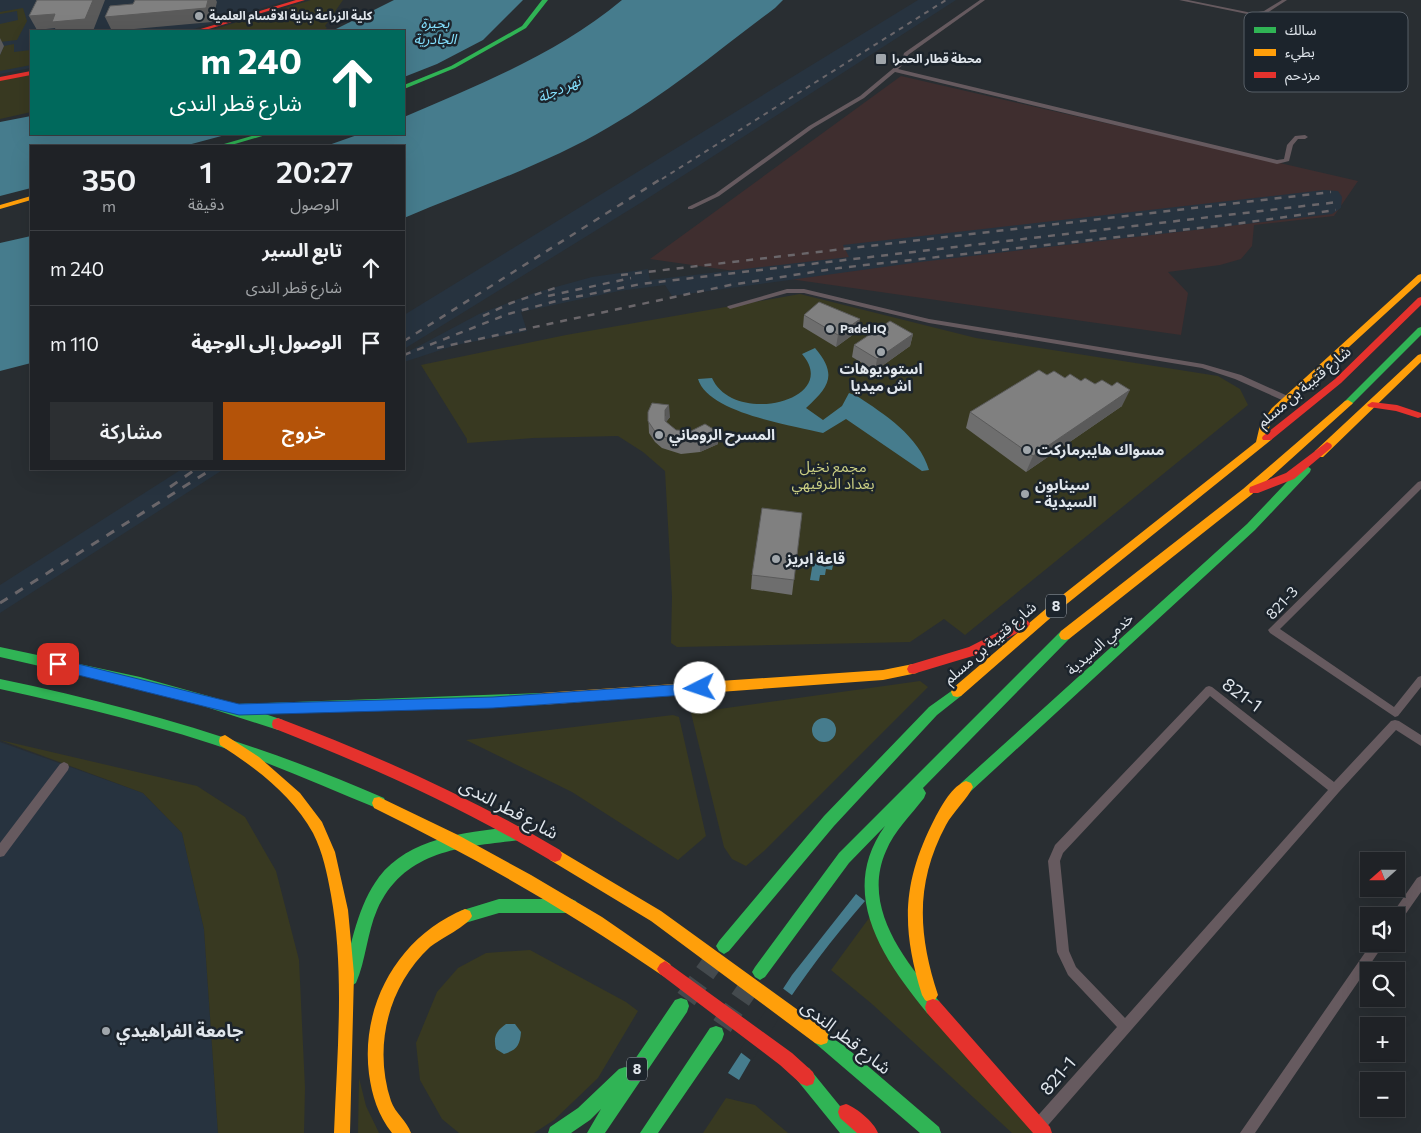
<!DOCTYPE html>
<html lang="ar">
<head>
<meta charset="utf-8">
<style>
	body { margin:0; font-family:Commissioner,"Noto Sans Arabic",sans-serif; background:#2c2f32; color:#f1f3f6; direction:rtl; height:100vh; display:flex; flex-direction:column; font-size:19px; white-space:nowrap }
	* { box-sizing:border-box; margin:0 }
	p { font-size:16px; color:#a1a4a7 }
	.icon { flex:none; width:28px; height:28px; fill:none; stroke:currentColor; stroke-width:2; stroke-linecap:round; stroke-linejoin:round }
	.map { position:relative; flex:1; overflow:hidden; direction:ltr }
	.side { position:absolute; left:30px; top:145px; width:375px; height:325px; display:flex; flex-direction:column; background:#1f2226; border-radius:0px; box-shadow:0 5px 20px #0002,0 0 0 1px #3c3f43; direction:rtl }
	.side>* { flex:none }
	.hud { position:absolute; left:30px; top:30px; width:375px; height:105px; border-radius:0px; box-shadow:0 5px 20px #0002,0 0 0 1px #3c3f43; direction:rtl; background:#00695c; color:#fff; overflow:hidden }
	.needle { width:32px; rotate:249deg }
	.controls { position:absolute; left:1360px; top:852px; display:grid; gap:10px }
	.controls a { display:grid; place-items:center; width:45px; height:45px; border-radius:0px; background:#1f2226; box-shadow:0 5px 20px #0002,0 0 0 1px #3c3f43; font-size:25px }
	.pin { position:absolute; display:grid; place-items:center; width:42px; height:42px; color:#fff; margin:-21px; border-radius:10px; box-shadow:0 2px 8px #0006 }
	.me { position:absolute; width:55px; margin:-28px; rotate:266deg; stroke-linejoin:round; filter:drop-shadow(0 0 4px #0008) }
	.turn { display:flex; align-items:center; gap:18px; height:105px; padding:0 20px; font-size:22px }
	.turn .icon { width:65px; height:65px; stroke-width:2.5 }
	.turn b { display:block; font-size:35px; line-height:42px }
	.eta { display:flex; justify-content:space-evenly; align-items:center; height:85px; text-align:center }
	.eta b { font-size:30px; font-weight:600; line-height:35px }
	.button { display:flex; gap:10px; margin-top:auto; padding:10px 20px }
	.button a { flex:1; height:58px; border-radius:0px; background:#b45309; color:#fff; font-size:20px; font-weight:600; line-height:58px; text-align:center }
	.button a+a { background:#2c2f32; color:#f1f3f6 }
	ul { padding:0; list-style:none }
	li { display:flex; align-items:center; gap:15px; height:75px; padding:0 20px; border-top:1px solid #3c3f43 }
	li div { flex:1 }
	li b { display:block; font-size:19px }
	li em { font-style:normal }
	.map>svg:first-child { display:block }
	.industrial { fill:#3f2e2f }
	.built { fill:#27333f }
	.green { fill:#383921 }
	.water { fill:#467c8d }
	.pier { fill:#292e32 }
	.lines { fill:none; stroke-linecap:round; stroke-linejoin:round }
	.highway-tunnel { stroke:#444a4e; stroke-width:21; stroke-dasharray:21 11; stroke-linecap:butt }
	.street { fill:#665a5f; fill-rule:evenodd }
	.fast { fill:#30b455; fill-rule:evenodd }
	.slow { fill:#ff9f0a; fill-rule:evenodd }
	.jam { fill:#e5322d; fill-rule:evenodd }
	.rail-far2 { stroke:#6a666a; stroke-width:2; stroke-dasharray:5 5; stroke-linecap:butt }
	.rail-far1 { stroke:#6a666a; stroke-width:2.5; stroke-dasharray:7 7; stroke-linecap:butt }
	.rail { stroke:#6a666a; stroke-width:3; stroke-dasharray:9 9; stroke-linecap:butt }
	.wall { fill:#6e6e6e }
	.shaded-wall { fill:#5a5a5a }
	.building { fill:#808080; stroke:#5a5a5a }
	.route { fill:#1a73e8; stroke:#114b97 }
	.poi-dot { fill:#a0a6ab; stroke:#1c242c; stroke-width:2 }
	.labels { text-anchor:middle; stroke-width:5; stroke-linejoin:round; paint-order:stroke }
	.far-poi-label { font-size:12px; font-weight:bold; fill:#e0e6ec; stroke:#1c242c; text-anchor:start }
	.far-water-label { font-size:14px; font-style:italic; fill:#85e2ff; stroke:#1c242c }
	.shield { fill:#1c242c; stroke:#a5acb2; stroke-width:1 }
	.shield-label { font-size:14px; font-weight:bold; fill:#e0e6ec }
	.poi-label { font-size:15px; font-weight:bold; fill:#e0e6ec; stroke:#1c242c; text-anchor:start }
	.street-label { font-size:15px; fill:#e0e6ec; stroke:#1c242c }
	.park-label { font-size:15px; fill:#cace82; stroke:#1c242c }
	.near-street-label { font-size:18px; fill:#e0e6ec; stroke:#1c242c }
	.near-poi-label { font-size:18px; font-weight:bold; fill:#e0e6ec; stroke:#1c242c; text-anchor:start }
	.key { fill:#1c242c; stroke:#575e66; stroke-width:1 }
	.key-label { font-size:14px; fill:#e0e6ec }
</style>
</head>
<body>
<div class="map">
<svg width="1421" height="1133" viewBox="0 0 1421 1133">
	<rect width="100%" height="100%" fill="#292e32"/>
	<path class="industrial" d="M901 76 1358 181 1334 216 1254 225 1252 246 1241 259 1220 265 1168 272 1188 293 1181 335 650 259Z"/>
	<path class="built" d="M0 0H289L187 31H31V68L0 74Z
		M918 0H956L642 202 404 349V315Z
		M1324 190 1338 191 1342 197 1341 208 1332 214 920 262 672 296 665 285 619 291 521 312 527 331 456 345 404 362V354L479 314 534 293 592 277 648 269 650 280 849 257 843 245Z
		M182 469H224L0 613V585Z
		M0 742 143 793 182 833 204 929 218 1133H0Z"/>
	<path class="green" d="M311 0H343L325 26 327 28 323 31H208Z
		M23 8 27 21 17 40 0 42V24L18 20 17 11 0 14V12Z
		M14 44V52L31 50V65L0 71V55L4 46Z
		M31 75V112L0 119V80Z
		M800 294 976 338 1218 376 1240 389 1248 405 965 635 944 619 910 642 677 647 671 643 672 596 665 471 643 452 618 436 533 438 467 443V439L421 365 566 335Z
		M920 681 928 687 764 851 746 866 732 859 724 847 691 713Z
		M673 715 679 717 706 836 678 860 572 792 466 740Z
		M0 740 197 786 245 817 276 871 299 960 305 1088 304 1133H218L204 929 182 833 143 793Z
		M872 914 1039 1133H1012L872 1004 831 970Z
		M530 950 626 1002 638 1011 598 1078 554 1120 534 1133H459L442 1119 420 1080 416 1043 437 992 458 968 486 953Z
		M359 1078 366 1106 379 1133H358Z
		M726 1098 755 1105 788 1133H703Z"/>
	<path class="water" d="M394 0H523L483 40 437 64 404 77V31H332Z
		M622 0H783L775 8C720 49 668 93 609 127 545 165 472 189 404 218V146H326L360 134H404V117C481 84 557 54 622 0Z
		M31 116V134H229L184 146H31V188L0 196V122Z
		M31 236V363L0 371V243Z
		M815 348C838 375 829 387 806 408L823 420 842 406 849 393 857 396C884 414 919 436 929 470L922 471 846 419 823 433C791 425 708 413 698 379L712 378C734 427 842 400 802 354Z
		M813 562 825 566 826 564 833 565 832 570 826 569 825 575H820L819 581 810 580Z
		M812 730a12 12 0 1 1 24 0a12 12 0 1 1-24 0Z
		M856 894 865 901C816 957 776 1015 739 1080L728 1073 792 975Z
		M506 1024H515L521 1032C520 1045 517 1050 504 1054L496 1049C493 1037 496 1031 506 1024Z"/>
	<path class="pier" d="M781 987 793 996 752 1061 739 1051Z"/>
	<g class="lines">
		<path class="highway-tunnel" d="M686 999 723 948
			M722 1026 758 974"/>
		<path class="street" d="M980 0H985L908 55 906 62 898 69 1277 160 1284 159 1287 145 1295 136 1305 135 1308 137 1305 139H1298L1293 145 1289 161 1277 164 895 72 864 98 813 128 719 196 692 209H688V207L715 194 809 126 860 96 902 61 904 53Z
			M1179 0H1188L1252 13 1264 11 1282 0H1287L1267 13 1252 15Z
			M787 289H804L929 319 1203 364 1241 375 1290 397 1291 399 1287 401H1284L1235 379 1202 368 929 323 804 293H787L730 309 727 307 728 306Z
			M1421 481V489L1280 629 1394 707 1418 677 1421 676V687L1398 716 1395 717 1270 633 1268 630 1418 482Z
			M1209 686 1212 687 1334 782 1391 721 1395 720 1399 721 1421 735V746L1396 730 1339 792 1043 1131 1038 1133 1033 1131 1031 1126 1033 1121 1117 1027 1068 975 1057 952 1048 861 1055 845 1206 687ZM1210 696 1328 790 1125 1018 1076 967 1069 951 1060 861 1063 853Z
			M64 762 68 764 69 767 68 770 4 856 0 857V843L60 764Z
			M1421 876V892L1400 922 1396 924V916H1391L1392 914 1417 878Z
			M1371 944H1384L1255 1133H1240Z"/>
		<path class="fast" d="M542 0H548L526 28 455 68 404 89V85L451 66 522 26Z
			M259 134H269L228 146H217Z
			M1421 327V335L1351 405H1345L1343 403 1418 328Z
			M1306 465 1311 469 1310 472 1255 530 971 791 966 793 961 791 959 787 961 783 1247 524 1302 466Z
			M1065 630 1069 631 1071 635 1069 639 923 788 926 793 924 798C911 815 894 831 886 851 861 907 905 961 939 1001L941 1007 939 1013 933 1015 927 1013C883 959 837 893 885 826L849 863 765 977 760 980 755 977 752 972 755 967 839 853 1061 631Z
			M0 647 140 677 237 704 541 693 545 695 547 699 545 703 541 705 265 714 283 720 284 724 283 728 278 730 175 697 0 657Z
			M0 679C134 707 258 743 384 798L386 803 384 808 379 809C333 791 289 770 242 754 163 726 81 707 0 689Z
			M957 687 961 688 963 692 961 696 937 715 834 826 729 951 724 954 719 951 716 946 719 941 824 816 929 707Z
			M520 826 525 828 527 833 525 838 520 840C463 847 404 849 377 910 367 933 366 960 356 983L351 986 346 983 343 978C351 944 358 905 379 877 411 835 472 832 520 826Z
			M499 899H571L576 901 578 906 576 911 571 913H499L465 923 460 921 458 916 460 911Z
			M681 998 687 1000 689 1006 687 1012 605 1133H587L601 1109 590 1120 571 1133H548L550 1127 578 1108 619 1069 625 1067 629 1068 675 1000Z
			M716 1026 722 1028 724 1034 722 1040 658 1133H640L710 1028Z
			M821 1029 827 1031 939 1127 941 1133H920L815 1043 813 1037 815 1031Z
			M803 1066 809 1068 857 1127 859 1133H840L797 1080 795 1074 797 1068Z"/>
		<path class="slow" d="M31 196V200L0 209V205Z
			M1421 274V281L1278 412 1270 425 1267 435 1272 438 1271 440 1063 607 961 696 957 697 953 696 951 692 953 688 1055 601 1256 442 1260 425 1272 408 1418 275Z
			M1421 354V362L1323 457H1315L1314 454 1315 451 1418 355Z
			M1348 400 1353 403 1351 405 1251 495 1069 639 1065 640 1061 639 1059 635 1061 631 1243 489 1345 401Z
			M913 664 917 665 919 669 917 673 883 680 541 705 537 703 535 699 537 695 541 693 883 670Z
			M225 735 259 757 300 793 322 822 335 852 348 910 354 974 350 1133H334C337 1054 345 973 331 895 327 873 323 853 313 833 292 795 256 768 220 745L219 741 220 737Z
			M966 781 971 783 973 787C968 798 953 812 946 825 915 883 918 934 938 995L935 1000 930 1003 925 1000 922 995C901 927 902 882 935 818 942 805 952 786 966 781Z
			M379 797 458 835 531 875 602 917 670 964 673 969 670 974 665 977 660 974C569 911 474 857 374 808L372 803 374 798Z
			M555 848 661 911 827 1031 829 1037 827 1043 821 1045 815 1043 651 921 550 860 548 855 550 850Z
			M465 909 470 911 472 916C469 925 440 939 430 947 388 986 373 1047 391 1101 395 1113 407 1121 411 1133H392C378 1115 372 1096 369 1074 360 1004 400 935 465 909Z"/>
		<path class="jam" d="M296 0H305L202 31H194Z
			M31 71V75L0 81V77Z
			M1421 297V305L1341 383 1271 440H1263L1262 438 1263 436 1335 379 1418 298Z
			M1372 402 1397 405 1421 413V417L1418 418 1396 411 1369 407 1367 405Z
			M1327 442 1331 444 1332 446 1331 448 1294 479 1258 493H1250L1249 490 1250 487 1286 473Z
			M1024 619 1028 621 1030 624 1028 627 976 655 913 674 909 673 907 669 909 665 969 647Z
			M278 718C376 755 470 797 560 850L562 855 560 860 555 862 550 860C462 807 369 766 273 728L272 724 273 720Z
			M665 961 792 1053 813 1072 815 1078 813 1084 807 1086 801 1084 780 1065 660 974 657 969 660 964Z
			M933 999 939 1001 1050 1127 1052 1133H1033L927 1013 925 1007 927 1001Z
			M846 1104C857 1108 874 1122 878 1133H857L840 1118 838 1112 840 1106Z"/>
		<path class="rail-far2" d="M662 179 946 0"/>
		<path class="rail-far1" d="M621 275 1331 192
			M548 296 631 278
			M483 316 511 303 555 288
			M404 341 664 177
			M437 348 730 285 839 268 1235 224 1336 210
			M404 355 508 314 560 300 641 284 1338 202"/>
		<path class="rail" d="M170 487 196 469
			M0 603 212 469"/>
	</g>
	<path class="wall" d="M804 315 858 331 836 347 803 327Z
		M913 334 910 346 875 371 852 357 854 345Z
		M1047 375 1081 381 1122 406 1026 472 966 428 970 412Z
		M648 412 670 417 666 422 676 430 718 432V444L700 452 681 454 662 448 655 442 649 433Z
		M802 513 792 595 751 589 752 575Z"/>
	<path class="shaded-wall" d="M93 0H105L93 31H56L55 28 37 30 29 16Z
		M208 0H216L217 2 212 22 112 31 105 17Z
		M0 38 4 46 0 55Z
		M860 319 858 331 836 347 838 335Z
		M913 334 910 346 875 371 877 359Z
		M1130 390 1122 406 1026 472 1033 456Z
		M669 405 670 417 666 422V433L665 410Z
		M718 432V444L700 452V440Z"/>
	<path class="building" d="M37 0H93L85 19 52 22 55 14 29 16Z
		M135 0H208L206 8 105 17 110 6 133 4Z
		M819 302 860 319 838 335 804 315Z
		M890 321 913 334 877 359 854 345Z
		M1039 370 1047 375 1054 371 1065 378 1070 374 1081 381 1085 378 1095 384 1102 380 1112 386 1117 382 1130 390 1033 456 970 412Z
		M652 403 669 405 665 410V421L676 430 691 431 705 424 718 432 700 440 680 442 661 436 654 430 648 421V412Z
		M762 508 802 513 794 580 752 575Z"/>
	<path class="route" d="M58 659 239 704 493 697 700 683 706 688 700 694 493 708 239 715 58 670 52 664Z"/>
	<g class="poi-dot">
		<circle cx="199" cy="16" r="5"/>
		<rect x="875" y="53" width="12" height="12" rx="2.5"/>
		<circle cx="830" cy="329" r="5"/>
		<circle cx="881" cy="352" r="5"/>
		<circle cx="659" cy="435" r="5"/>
		<circle cx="1027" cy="450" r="5"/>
		<circle cx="1025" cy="494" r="5"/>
		<circle cx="776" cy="559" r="5"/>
		<circle cx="106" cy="1031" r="5"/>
	</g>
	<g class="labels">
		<g class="far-poi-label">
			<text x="209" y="20">كلية الزراعة بناية الاقسام العلمية</text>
			<text x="892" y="63">محطة قطار الحمرا</text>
			<text x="840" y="333">Padel IQ</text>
		</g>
		<g class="far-water-label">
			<text x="435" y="28">بحيرة<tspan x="435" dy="16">الجادرية</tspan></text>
			<text transform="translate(559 89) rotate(-24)" y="5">نهر دجلة</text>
		</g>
		<g class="shield">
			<rect x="1046" y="594.5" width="20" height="23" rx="4"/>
			<rect x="627" y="1057.5" width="20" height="23" rx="4"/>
		</g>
		<g class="shield-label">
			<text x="1056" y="611">8</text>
			<text x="637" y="1074">8</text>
		</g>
		<g class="poi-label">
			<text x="881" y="374" text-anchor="middle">استوديوهات<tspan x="881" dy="17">اش ميديا</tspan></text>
			<text x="669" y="440">المسرح الروماني</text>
			<text x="1037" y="455">مسواك هايبرماركت</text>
			<text x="1035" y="490">سينابون<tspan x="1035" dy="17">- السيدية</tspan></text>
			<text x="786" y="564">قاعة ابريز</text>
		</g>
		<g class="street-label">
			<text transform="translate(1304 387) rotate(-40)" y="5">شارع قتيبة بن مسلم</text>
			<text transform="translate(1282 603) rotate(-47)" y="5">821-3</text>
			<text transform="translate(990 643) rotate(-41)" y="5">شارع قتيبة بن مسلم</text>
			<text transform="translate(1100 644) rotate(-42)" y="5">خدمي السيدية</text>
		</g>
		<g class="park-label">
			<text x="833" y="472">مجمع نخيل<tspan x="833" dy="17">بغداد الترفيهي</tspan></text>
		</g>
		<g class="near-street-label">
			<text transform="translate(1242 695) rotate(36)" y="6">821-1</text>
			<text transform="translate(509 809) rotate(28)" y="6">شارع قطر الندى</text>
			<text transform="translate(846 1037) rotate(38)" y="6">شارع قطر الندى</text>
			<text transform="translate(1058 1076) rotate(-49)" y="6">821-1</text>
		</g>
		<g class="near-poi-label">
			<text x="116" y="1037">جامعة الفراهيدي</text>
		</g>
	</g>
	<rect x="1244" y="12" width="164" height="80" rx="8" class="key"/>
	<rect x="1254" y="27" width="22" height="6" fill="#30b455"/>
	<rect x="1254" y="49" width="22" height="7" fill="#ff9f0a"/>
	<rect x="1254" y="72" width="22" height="6" fill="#e5322d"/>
	<g class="key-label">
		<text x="1285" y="35">سالك</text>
		<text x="1285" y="57">بطيء</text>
		<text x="1285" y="80">مزدحم</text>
	</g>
</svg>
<div class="controls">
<a><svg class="needle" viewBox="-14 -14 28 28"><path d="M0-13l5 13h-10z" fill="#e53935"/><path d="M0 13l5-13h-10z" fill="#a1a4a7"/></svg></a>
<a><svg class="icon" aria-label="sound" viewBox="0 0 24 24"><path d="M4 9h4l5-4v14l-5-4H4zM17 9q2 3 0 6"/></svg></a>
<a><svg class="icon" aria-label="search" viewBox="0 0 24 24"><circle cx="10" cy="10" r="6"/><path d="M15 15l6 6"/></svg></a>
<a>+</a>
<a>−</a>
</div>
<div class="pin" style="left:58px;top:664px;background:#d93025"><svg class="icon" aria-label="arrive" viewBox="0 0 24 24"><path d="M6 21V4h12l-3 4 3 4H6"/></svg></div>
<svg class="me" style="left:700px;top:688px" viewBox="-20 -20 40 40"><circle r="19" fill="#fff"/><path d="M0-13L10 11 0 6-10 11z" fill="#1a73e8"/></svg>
<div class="hud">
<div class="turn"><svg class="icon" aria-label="ahead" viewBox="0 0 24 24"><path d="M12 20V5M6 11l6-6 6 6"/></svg><div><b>240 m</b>شارع قطر الندى</div></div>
</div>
<section class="side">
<div class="eta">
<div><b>20:27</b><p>الوصول</p></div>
<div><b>1</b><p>دقيقة</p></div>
<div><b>350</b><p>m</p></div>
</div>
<ul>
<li><svg class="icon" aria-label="ahead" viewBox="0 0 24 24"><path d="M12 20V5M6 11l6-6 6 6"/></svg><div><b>تابع السير</b><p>شارع قطر الندى</p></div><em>240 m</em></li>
<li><svg class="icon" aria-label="arrive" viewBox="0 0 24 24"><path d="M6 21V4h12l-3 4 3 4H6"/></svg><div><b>الوصول إلى الوجهة</b></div><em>110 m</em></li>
</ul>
<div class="button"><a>خروج</a><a>مشاركة</a></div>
</section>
</div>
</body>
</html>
